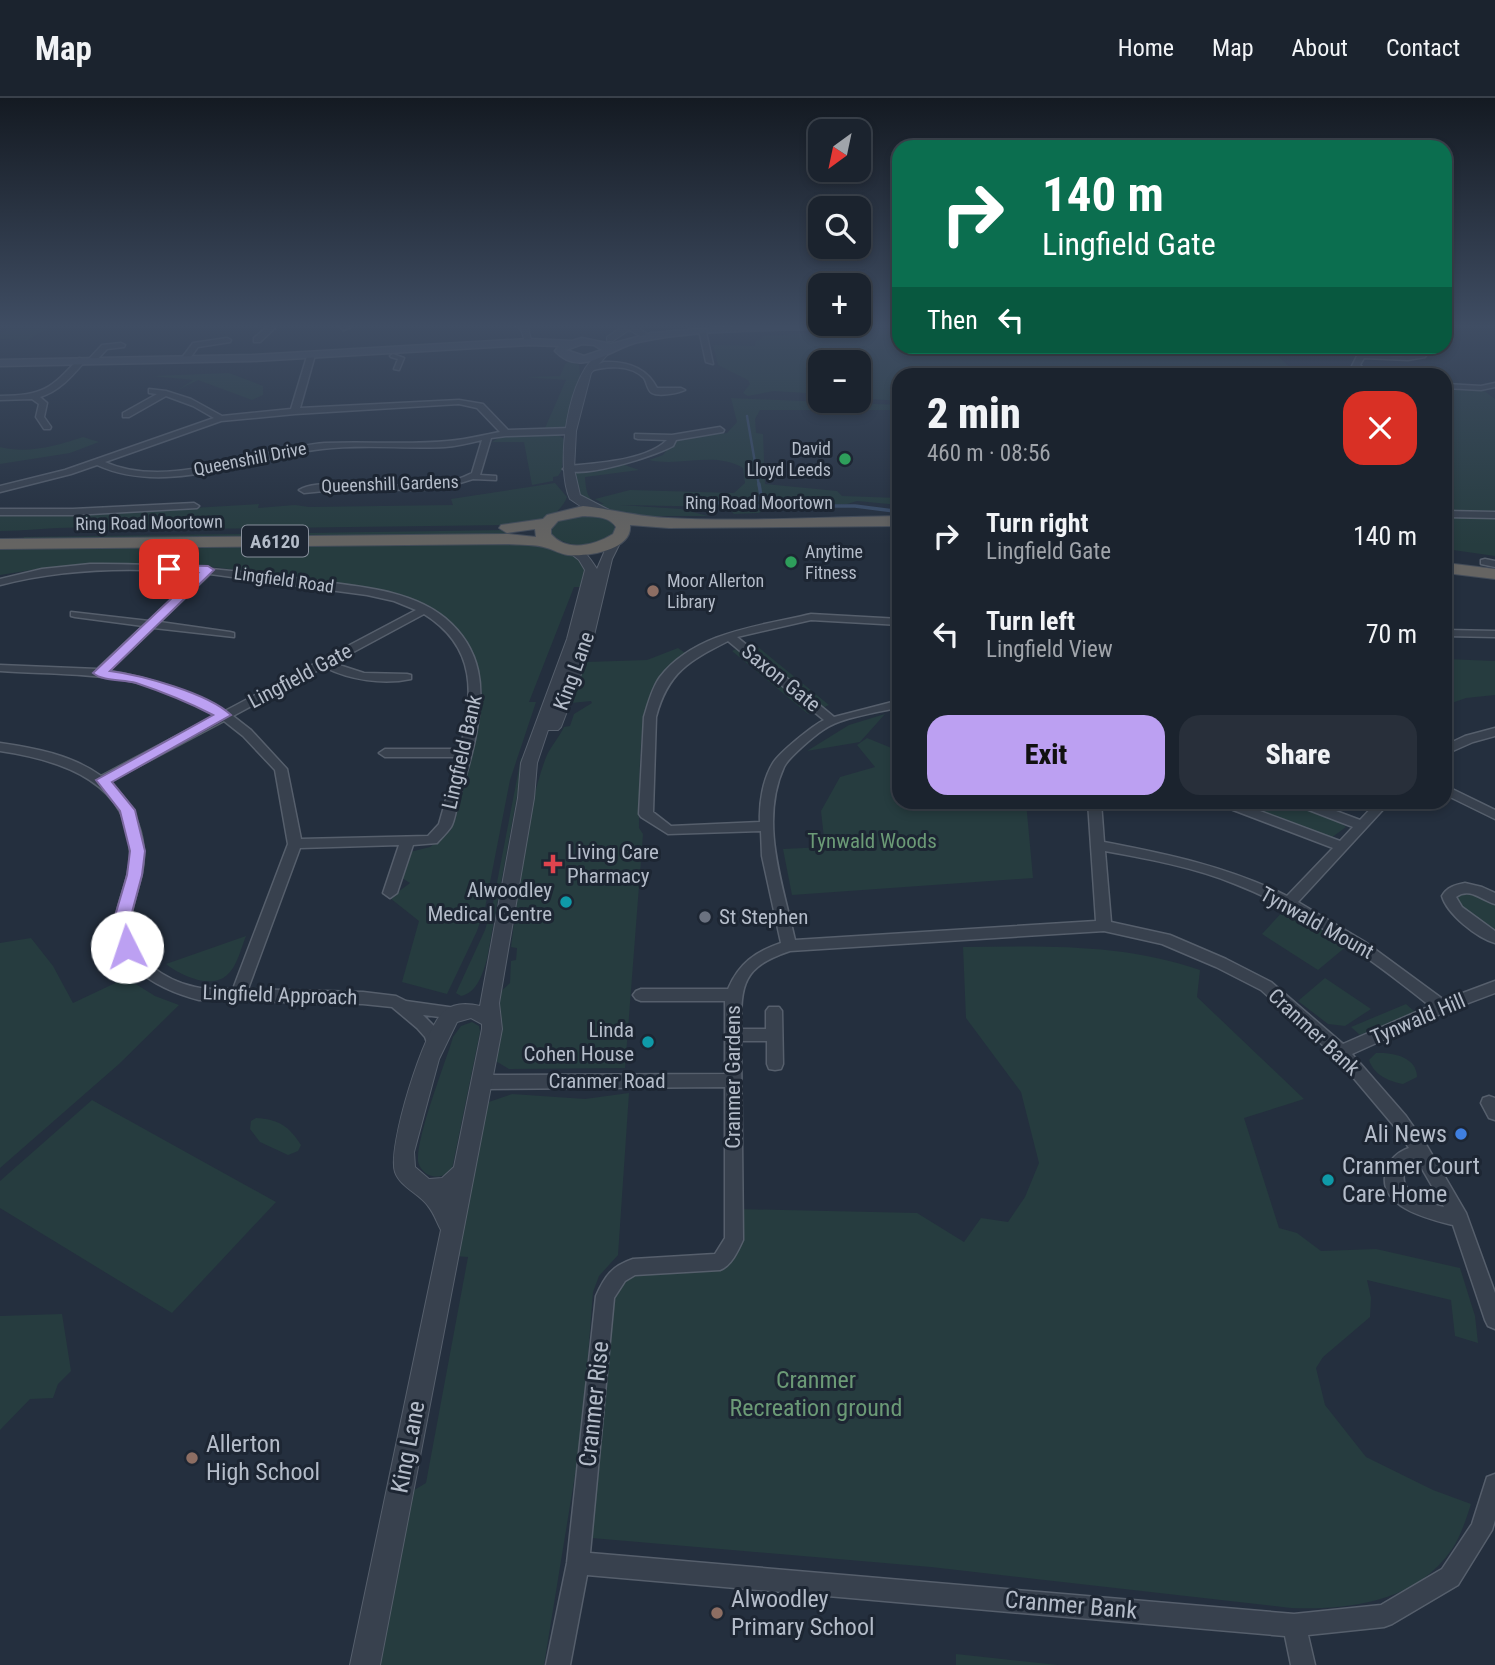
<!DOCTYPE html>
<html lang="en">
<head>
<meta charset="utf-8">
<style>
	body { margin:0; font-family:"Roboto Condensed",sans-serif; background:#282f3a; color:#f1f3f6; height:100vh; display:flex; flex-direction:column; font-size:26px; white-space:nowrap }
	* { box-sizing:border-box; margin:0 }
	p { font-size:23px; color:#a0a4aa }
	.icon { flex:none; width:38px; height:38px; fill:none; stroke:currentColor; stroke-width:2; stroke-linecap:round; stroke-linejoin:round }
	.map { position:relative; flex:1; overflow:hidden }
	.sheet { position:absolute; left:892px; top:270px; width:560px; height:441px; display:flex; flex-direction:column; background:#1b232e; border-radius:21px; box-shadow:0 4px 10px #0003,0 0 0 2px #39404a }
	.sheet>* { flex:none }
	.guide { position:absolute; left:892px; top:42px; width:560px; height:214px; border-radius:21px; box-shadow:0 4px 10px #0003,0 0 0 2px #39404a; background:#0b6e4f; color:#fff; overflow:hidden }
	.needle { width:46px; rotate:213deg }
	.tools { position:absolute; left:808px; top:21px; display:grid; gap:14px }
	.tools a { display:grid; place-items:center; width:63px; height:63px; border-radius:14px; background:#1b232e; box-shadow:0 4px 10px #0003,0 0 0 2px #39404a; font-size:35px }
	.pin { position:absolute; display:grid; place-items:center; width:60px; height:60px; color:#fff; margin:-30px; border-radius:14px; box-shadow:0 4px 10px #0006 }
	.me { position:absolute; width:77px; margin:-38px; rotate:356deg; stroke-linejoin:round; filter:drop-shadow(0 0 5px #0008) }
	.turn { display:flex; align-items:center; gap:24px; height:147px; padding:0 35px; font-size:32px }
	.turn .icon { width:91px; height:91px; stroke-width:2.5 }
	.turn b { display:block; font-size:49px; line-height:60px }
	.then { display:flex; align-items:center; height:66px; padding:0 35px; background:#0003; gap:14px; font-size:26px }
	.round { display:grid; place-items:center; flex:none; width:74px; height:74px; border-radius:21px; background:#282f3a }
	.head { display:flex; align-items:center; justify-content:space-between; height:119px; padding:0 35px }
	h1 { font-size:42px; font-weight:800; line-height:52px }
	.action { display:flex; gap:14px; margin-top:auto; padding:14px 35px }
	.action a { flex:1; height:80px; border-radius:21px; background:#bca0f2; color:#111; font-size:28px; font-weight:800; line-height:80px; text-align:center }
	.action a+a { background:#282f3a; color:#f1f3f6 }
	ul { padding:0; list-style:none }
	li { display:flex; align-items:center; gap:21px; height:98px; padding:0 35px }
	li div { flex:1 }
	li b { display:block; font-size:26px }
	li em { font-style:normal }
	header { display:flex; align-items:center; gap:42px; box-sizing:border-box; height:98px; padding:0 35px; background:#1b232e; border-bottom:2px solid #39404a }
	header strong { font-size:33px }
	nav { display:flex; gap:38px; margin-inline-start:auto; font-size:24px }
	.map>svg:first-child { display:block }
	.green { fill:#263c3f }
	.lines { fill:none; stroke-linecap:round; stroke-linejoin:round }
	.stream-far1 { stroke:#394c67; stroke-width:2.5 }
	.stream { stroke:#394c67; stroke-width:3.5 }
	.pedestrian-casing { stroke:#565f6c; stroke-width:3 }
	.minor-casing { stroke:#565f6c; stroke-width:3 }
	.tertiary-casing { stroke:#565f6c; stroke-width:2 }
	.secondary-casing { stroke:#565f6c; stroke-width:3 }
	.trunk-casing { stroke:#434c59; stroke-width:2 }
	.pedestrian { fill:#38414e; fill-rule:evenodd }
	.minor { fill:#38414e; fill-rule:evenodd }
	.tertiary { fill:#38414e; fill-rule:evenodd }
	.secondary { fill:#465061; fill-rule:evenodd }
	.trunk { fill:#656462; fill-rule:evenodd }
	.route { fill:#bca0f2; stroke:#7a689d; stroke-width:2 }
	.leisure-dot { fill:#2e9e5b; stroke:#1d2633; stroke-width:2.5 }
	.education-dot { fill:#8d6e63; stroke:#1d2633; stroke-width:2.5 }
	.health-dot { fill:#e0444e; stroke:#1d2633; stroke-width:2.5 }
	.culture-dot { fill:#0f9aa8; stroke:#1d2633; stroke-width:2.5 }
	.worship-dot { fill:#6b7280; stroke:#1d2633; stroke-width:2.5 }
	.shop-dot { fill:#3f7fe0; stroke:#1d2633; stroke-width:2.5 }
	.labels { text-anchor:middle; stroke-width:6; stroke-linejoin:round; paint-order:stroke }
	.far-poi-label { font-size:18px; fill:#b4bcc9; stroke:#1d2633; text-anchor:start }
	.far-street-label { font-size:18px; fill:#b4bcc9; stroke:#1d2633 }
	.shield { fill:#1d2633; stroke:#878f9c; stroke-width:2 }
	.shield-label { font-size:19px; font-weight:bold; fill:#b4bcc9 }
	.street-label { font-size:21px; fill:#b4bcc9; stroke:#1d2633 }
	.park-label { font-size:21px; fill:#6b9a76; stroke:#1d2633 }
	.poi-label { font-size:21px; fill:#b4bcc9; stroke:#1d2633; text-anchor:start }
	.near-poi-label { font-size:24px; fill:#b4bcc9; stroke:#1d2633; text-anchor:start }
	.near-park-label { font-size:24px; fill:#6b9a76; stroke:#1d2633 }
	.near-street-label { font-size:24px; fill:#b4bcc9; stroke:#1d2633 }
</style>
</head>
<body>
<header>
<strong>Map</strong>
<nav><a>Home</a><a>Map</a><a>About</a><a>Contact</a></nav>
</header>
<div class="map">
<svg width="1495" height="1567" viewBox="0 0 1495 1567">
	<rect width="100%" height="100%" fill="#242f3e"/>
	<path class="green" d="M14 227 51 228 28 242 0 241V236Z
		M899 230 900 248 1269 249 1288 268 1312 276H900L899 303 859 300V264H821V296L774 293 748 298 743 295 750 286 748 282 718 267 713 247 755 248 756 243 762 241V238Z
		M570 263 579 267 580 278 566 328 562 331H514L545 330 566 282 524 279 560 278 565 266Z
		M229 275 263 288V297L252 302 198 282 178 292 193 282 152 278Z
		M1446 290 1483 292 1495 301V413L1446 412Z
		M731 300 899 307V312H760L755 321 756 335 763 336 765 386 837 393 842 398 899 400V407L857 403 847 406 780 407 758 415 734 416 727 409 620 407 681 411 708 418H629L585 406 574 399 568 371 619 365 639 372 585 379C586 393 587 405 604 406L595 401 630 392 734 395 745 385 743 370C715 353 680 369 649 362L663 357 675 341 727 335 737 324Z
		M557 336 564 341 562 372 558 378 553 379V383L532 387 524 344H492L502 338Z
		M83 339 99 344 70 355 0 366V349C28 356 56 348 83 339Z
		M555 385 567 399C558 423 530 424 509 427L108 432C72 426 36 433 0 433V417L109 415 259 406 258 410 295 407 309 409 453 407 451 401Z
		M596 417 611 423 616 432C604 454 566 450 551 436 554 415 580 418 596 417Z
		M1446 417 1495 421V458L1446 451Z
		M507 432 506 438 23 441 24 439Z
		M523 443 567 455 579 461 585 469 580 489H574L529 604H536L510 682 485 810 477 833 447 896 402 884 419 823 390 800 410 785 402 780 410 754 430 749 451 732 483 600 477 566 462 540 444 520 351 488 214 469 93 467 51 469 0 477V450Z
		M752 544 829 607 822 610 746 547Z
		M678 550 688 557C676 569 660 581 651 596 638 621 639 700 639 730L643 736 625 970 509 971 494 962 496 898 510 885 511 863 516 862 517 850 511 849C519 791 525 717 545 662 549 650 559 640 564 629L570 628 574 616 592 605 591 603 571 605 586 564 647 562Z
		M738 550 814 613 808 616 732 553Z
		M1446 561 1495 563V597L1466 600 1446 607Z
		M885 616 860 644 807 653 849 627Z
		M867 640 899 653 900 704H1026L1033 780 792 797 783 751 825 749 821 713 840 679 875 669 857 647Z
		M521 660H524L487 861C483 875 477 895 461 898L456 895 485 832 493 805Z
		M1235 704H1294L1337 722 1346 729 1331 740Z
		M1464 795 1477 796 1495 807V834L1462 812 1455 800Z
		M1286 810 1348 847 1318 872 1262 836Z
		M246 838C241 850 237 869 227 877 211 892 180 877 166 866Z
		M31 840 53 868 73 905 126 880 155 898 179 907 119 966 0 1070V845Z
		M963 849C1043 848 1123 845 1200 872L1197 899 1304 1001 1244 1020 1279 1130 1297 1135 1321 1153 1376 1151 1460 1170 1475 1218 1478 1245 1455 1238 1451 1202 1367 1182 1371 1200 1370 1219 1323 1259 1316 1270 1325 1307 1366 1359 1433 1392 1471 1406C1466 1421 1461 1438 1452 1451 1416 1504 1350 1512 1291 1510L931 1469 580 1439 605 1198 618 1177 720 1164 734 1111 917 1115 964 1144 981 1120 1008 1124 1025 1099 1039 1065 1021 994 966 920Z
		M1325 880 1371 911 1345 928 1328 926 1298 903Z
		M1406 906 1415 914 1360 937 1351 929Z
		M472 924 479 928 480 934 452 1071C447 1077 440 1080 432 1078 426 1077 419 1070 418 1063 416 1039 445 966 453 939L461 928Z
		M1376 955C1393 954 1417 959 1417 979L1403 986C1388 983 1374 977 1369 962Z
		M629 995 618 1157 599 1178 593 1194 582 1334 544 1567H380L411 1394 426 1385 468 1159 455 1158 483 1006 512 996 585 1001Z
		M92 1002 276 1104 172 1215 0 1110V1083Z
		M256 1020C278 1021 289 1028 301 1047L298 1053 288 1057 260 1044 250 1031 251 1023Z
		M62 1216 71 1273 58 1286 53 1300 30 1301 0 1332V1218Z
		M956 1556 1058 1567H956Z"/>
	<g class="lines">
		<path class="stream-far1" d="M747 318 759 388"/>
		<path class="stream" d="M759 386 761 398 753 408H855L894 413 900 408
			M699 403 753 408"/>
		<defs>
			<path id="pedestrian" d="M393 256 404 260 399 272 394 271 398 261 391 259 390 258Z"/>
			<path id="minor" d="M266 227H274L275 230 260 244H254V240L267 229Z
				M339 227H347L350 230 343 232Z
				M699 232 706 234 713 266 706 264Z
				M227 240 231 242 230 244 198 249 188 263 181 261 193 245Z
				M121 245 125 247 124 249 107 251 95 264 88 262 102 247Z
				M1420 248H1427L1430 252 1425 259 1408 262 1364 260 1360 267 1370 276H1362L1352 268 1358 256C1377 255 1407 264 1422 252Z
				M308 255 315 257 300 310 459 302 483 306 508 332 571 330 575 333 571 336 506 338 491 340 480 377 496 378V382L473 381 444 390 421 392 345 391 304 395 299 392C309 386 324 386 336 386 380 384 433 396 472 375L482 342C470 345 457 348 445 349 404 351 362 346 322 351 250 359 167 399 97 367L71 376 0 394V388L65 372 214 320 193 308 166 298 129 319H123V315L157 296 149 295V291L166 293 191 301 222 318 291 311ZM459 306 477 310 500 334C483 337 465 342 448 343 407 347 366 343 325 345 258 350 170 393 105 364L221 323 295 316Z
				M79 260 86 262C73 277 60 293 40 299L47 305 44 319 51 329 50 331H44L36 319 39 306 32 301 0 302V298C43 297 50 292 79 260Z
				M604 264C627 263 647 270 657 290H681L685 292C679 295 659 299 652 295 647 292 647 284 644 280 630 266 606 268 590 273L586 271Z
				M1495 285V289L1481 292 1446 290V286L1481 288Z
				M720 329 724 332 723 334 676 342 673 348C654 358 582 382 563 371L568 368C596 365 646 363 667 342L638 341 635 340V336L672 337Z
				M194 405 199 408 197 410 73 417H0V411H73Z
				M1446 413 1495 414V420L1446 419Z
				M1485 461 1495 463V469L1481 466V462Z
				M90 466C167 465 242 473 318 483 360 489 411 492 445 520 483 552 485 591 476 636 472 659 465 681 458 703 456 711 455 722 451 729 447 735 441 740 437 745L413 747 397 795 390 800 383 795 399 747 300 750 248 891 363 894 396 898 406 903 463 911 465 915 463 919 457 921 423 917 438 932 443 946 441 950 435 952 429 950 425 939 417 930 392 909 363 906 199 902C157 891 107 865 117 813 121 796 129 779 130 761 134 685 61 662 0 653V645C35 650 72 657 101 678L216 617C189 604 160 589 130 583 88 575 43 576 0 573V567L97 571 143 528 75 519 71 518V514L149 523 199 475C132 469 65 470 0 487V481L42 471ZM210 476 367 497 394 503 416 512 225 613C188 594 150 579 109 573L154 530 234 539V535L230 534 160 524ZM424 516C477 549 474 597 460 651H385L379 655 385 659H458L439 726 428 738 301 741 287 671 251 632 233 618 324 569C350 582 383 587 411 581V577L407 576 364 575 333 565ZM224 623 243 638 275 672 288 746 233 891C221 891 207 892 195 889 167 883 130 861 130 828 131 809 138 793 142 775 149 742 135 705 109 684Z
				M811 516 900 521V527L811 522 737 539 834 619 900 602V609C877 615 841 619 823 632 814 638 788 660 784 669 759 724 783 787 795 842L1096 823 1088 704H1101L1104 744C1167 756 1229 769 1287 798L1333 750 1220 707 1219 704H1236L1340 743 1353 729 1296 707 1295 704H1312L1360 722 1377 704H1390L1298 804 1365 844 1444 902 1495 883V895L1447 913 1352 956 1406 1018 1427 1048 1466 1115 1495 1195V1231L1488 1228 1485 1222 1453 1127C1429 1121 1376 1109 1386 1073 1390 1060 1398 1054 1409 1050L1394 1028 1335 958 1261 892 1216 869 1162 846 1104 833 790 853C743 869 741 885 741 931H766V913L769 909H779L782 913 783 966 781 971 775 972 769 971 767 966V943H741L743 1142C738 1153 731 1168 720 1172L635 1177 625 1183 614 1200 590 1455 1294 1516 1381 1507 1442 1471 1472 1426 1487 1379 1495 1376V1422L1492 1432 1458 1487 1392 1526 1384 1529 1308 1537 1315 1567H1291L1285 1538 587 1477 570 1567H546L567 1465 596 1198C605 1178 612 1168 633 1161L715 1156 725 1140V989L482 991 476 989 474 984 476 979 482 977 725 976V903H641L636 901 633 897 636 893 641 891H728C739 865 755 854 781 845L762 758 761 733 668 736 641 719 639 716 644 619C648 606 652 590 660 579 695 534 760 528 811 516ZM728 543 824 622C813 627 779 655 773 665 763 681 759 705 760 724L671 728 653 714 656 619C668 574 689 563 728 543ZM1105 753C1149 761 1193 769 1235 786 1307 814 1370 860 1430 908L1343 946 1271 884 1226 861 1170 837 1111 824ZM1417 1062 1444 1109C1424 1104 1399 1096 1404 1072Z
				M1446 532 1495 533V539L1446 538Z
				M1495 630V638L1473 644 1446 656V647L1465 638Z
				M1446 688 1495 712V721L1446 697Z
				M1465 785 1482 789 1495 795V806C1481 802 1470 789 1456 799L1462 809 1495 833V845C1477 840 1447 816 1442 798 1447 789 1455 787 1465 785Z
				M1489 998 1495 1000V1022L1489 1020 1481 1005 1483 1000Z"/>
			<path id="tertiary" d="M514 227 528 229 532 246H526L521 232Z
				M624 227H635L649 237 644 240 629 232 613 243H607V239Z
				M602 254 607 257 591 275 576 333 574 371 580 397 609 412V418C595 419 582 409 570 401 555 369 567 271 602 254Z
				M615 439 621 443 612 461 591 550 561 629 558 632H548L537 665 534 700 499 905 502 931 380 1567H350L441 1132C437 1125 434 1115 428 1108 420 1096 400 1089 395 1074 387 1050 424 930 444 913 454 905 468 905 480 908L518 700 521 665 567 541 585 472 579 462 565 451 567 448C581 446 590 460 597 471L609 443ZM471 920 482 926V931L454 1069 442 1080 429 1081 415 1069 414 1054 439 961 457 924Z"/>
			<path id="secondary" d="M747 227H847L842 230C774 233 705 230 638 244 611 250 581 281 555 253L559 248 529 247 252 263 0 268V262L252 257 529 241 572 243 582 240 611 246 652 235ZM582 246 594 247 602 252 584 258 566 252Z"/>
			<path id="trunk" d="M583 408C612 411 638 419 668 420 745 424 823 419 900 418V428L669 430 630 427C633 452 588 459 568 457 560 456 554 452 547 450 536 446 520 447 508 446L0 451V441L508 436 536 439 535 431 507 435 499 430 501 427 543 421 547 417ZM583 418C595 419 609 418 616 429L613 436C595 447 567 455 551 436V431L558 423Z
				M1446 465 1495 471V481L1446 475Z"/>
		</defs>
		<use href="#pedestrian" class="pedestrian-casing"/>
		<use href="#minor" class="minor-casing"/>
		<use href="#tertiary" class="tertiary-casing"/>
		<use href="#secondary" class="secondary-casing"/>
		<use href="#trunk" class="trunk-casing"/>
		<use href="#pedestrian" class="pedestrian"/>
		<use href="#minor" class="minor"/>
		<use href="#tertiary" class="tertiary"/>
		<use href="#secondary" class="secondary"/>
		<use href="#trunk" class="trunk"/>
	</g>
	<linearGradient id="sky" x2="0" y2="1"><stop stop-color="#141a22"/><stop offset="0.51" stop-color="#3f4d63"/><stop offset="1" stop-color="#3f4d63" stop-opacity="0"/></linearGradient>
	<rect width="1495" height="447" fill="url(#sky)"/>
	<path class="route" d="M169 467 208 468 214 472 110 573C141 577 208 595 231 617L112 684 135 712 145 753 142 777 131 818 135 849 127 855 118 849 115 818 127 777 130 753 120 713 96 682 213 617C188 604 163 594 136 585 123 581 104 584 93 575L198 475 165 473 163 471Z"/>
	<g class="leisure-dot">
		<circle cx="845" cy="361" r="7"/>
		<circle cx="791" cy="464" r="7"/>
	</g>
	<g class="education-dot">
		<circle cx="653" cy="493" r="7"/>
		<circle cx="192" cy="1360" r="7"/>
		<circle cx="717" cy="1515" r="7"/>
	</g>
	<path class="health-dot" d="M549.5 755.5h7v7h7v7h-7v7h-7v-7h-7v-7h7z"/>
	<g class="culture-dot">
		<circle cx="566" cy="804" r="7"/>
		<circle cx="648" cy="944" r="7"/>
		<circle cx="1328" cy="1082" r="7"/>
	</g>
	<circle class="worship-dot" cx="705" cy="819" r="7"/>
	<circle class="shop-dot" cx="1461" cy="1036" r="7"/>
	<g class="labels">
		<g class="far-poi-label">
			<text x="831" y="357" text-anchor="end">David<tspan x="831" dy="21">Lloyd Leeds</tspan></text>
			<text x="805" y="460">Anytime<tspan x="805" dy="21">Fitness</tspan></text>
			<text x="667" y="489">Moor Allerton<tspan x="667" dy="21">Library</tspan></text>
		</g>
		<g class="far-street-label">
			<text transform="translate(250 361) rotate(-11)" y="6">Queenshill Drive</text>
			<text transform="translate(390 386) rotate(-2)" y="6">Queenshill Gardens</text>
			<text x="759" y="411">Ring Road Moortown</text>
			<text transform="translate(149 425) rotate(-1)" y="6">Ring Road Moortown</text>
			<text transform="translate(284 482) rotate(8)" y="6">Lingfield Road</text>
		</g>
		<rect class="shield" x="242" y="427.5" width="66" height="31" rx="5"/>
		<g class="shield-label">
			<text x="275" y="450">A6120</text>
		</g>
		<g class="street-label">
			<text transform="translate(574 573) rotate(-70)" y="7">King Lane</text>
			<text transform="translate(300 578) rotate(-28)" y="7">Lingfield Gate</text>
			<text transform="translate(781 580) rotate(39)" y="7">Saxon Gate</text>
			<text transform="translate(462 654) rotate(-77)" y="7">Lingfield Bank</text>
			<text transform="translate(1317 825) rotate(29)" y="7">Tynwald Mount</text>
			<text transform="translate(280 897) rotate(2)" y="7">Lingfield Approach</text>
			<text transform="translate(1418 921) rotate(-23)" y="7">Tynwald Hill</text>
			<text transform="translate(1314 934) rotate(43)" y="7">Cranmer Bank</text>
			<text transform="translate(733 979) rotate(-90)" y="7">Cranmer Gardens</text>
			<text x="607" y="990">Cranmer Road</text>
		</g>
		<g class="park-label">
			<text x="872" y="750">Tynwald Woods</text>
		</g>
		<g class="poi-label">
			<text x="567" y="761">Living Care<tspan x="567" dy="24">Pharmacy</tspan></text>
			<text x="552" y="799" text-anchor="end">Alwoodley<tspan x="552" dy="24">Medical Centre</tspan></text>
			<text x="719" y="826">St Stephen</text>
			<text x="634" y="939" text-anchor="end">Linda<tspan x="634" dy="24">Cohen House</tspan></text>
		</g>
		<g class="near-poi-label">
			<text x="1447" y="1044" text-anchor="end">Ali News</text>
			<text x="1342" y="1076">Cranmer Court<tspan x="1342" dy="28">Care Home</tspan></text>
			<text x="206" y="1354">Allerton<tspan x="206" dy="28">High School</tspan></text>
			<text x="731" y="1509">Alwoodley<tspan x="731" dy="28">Primary School</tspan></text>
		</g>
		<g class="near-park-label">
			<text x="816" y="1290">Cranmer<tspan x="816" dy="28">Recreation ground</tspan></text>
		</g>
		<g class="near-street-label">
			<text transform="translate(594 1306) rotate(-84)" y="8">Cranmer Rise</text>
			<text transform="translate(408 1349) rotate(-79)" y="8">King Lane</text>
			<text transform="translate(1071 1507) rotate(5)" y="8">Cranmer Bank</text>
		</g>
	</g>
</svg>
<div class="tools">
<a><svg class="needle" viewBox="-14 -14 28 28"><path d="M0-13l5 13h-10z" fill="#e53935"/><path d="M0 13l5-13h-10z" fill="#a0a4aa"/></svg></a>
<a><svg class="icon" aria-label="search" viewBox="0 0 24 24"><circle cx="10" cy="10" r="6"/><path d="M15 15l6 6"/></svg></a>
<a>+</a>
<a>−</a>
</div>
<div class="pin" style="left:169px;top:471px;background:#d93025"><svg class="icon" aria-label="arrive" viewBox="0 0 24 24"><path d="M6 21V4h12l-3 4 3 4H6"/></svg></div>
<svg class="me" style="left:127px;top:849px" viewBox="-20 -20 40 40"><circle r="19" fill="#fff"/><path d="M0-13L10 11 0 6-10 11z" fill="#bca0f2"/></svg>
<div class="guide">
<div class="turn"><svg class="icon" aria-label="right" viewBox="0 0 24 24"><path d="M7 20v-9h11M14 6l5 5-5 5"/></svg><div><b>140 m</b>Lingfield Gate</div></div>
<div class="then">Then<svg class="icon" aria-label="left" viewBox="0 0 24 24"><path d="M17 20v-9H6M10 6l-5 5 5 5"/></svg></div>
</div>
<section class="sheet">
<div class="head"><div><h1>2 min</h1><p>460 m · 08:56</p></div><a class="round" style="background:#d93025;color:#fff"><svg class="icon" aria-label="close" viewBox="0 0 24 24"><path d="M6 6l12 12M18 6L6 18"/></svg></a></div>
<ul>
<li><svg class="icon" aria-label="right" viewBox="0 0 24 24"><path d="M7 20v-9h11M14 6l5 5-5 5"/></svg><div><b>Turn right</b><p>Lingfield Gate</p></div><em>140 m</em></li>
<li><svg class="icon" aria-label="left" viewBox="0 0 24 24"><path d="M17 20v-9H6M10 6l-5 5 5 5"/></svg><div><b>Turn left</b><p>Lingfield View</p></div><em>70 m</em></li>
</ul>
<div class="action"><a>Exit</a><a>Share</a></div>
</section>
</div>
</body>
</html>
